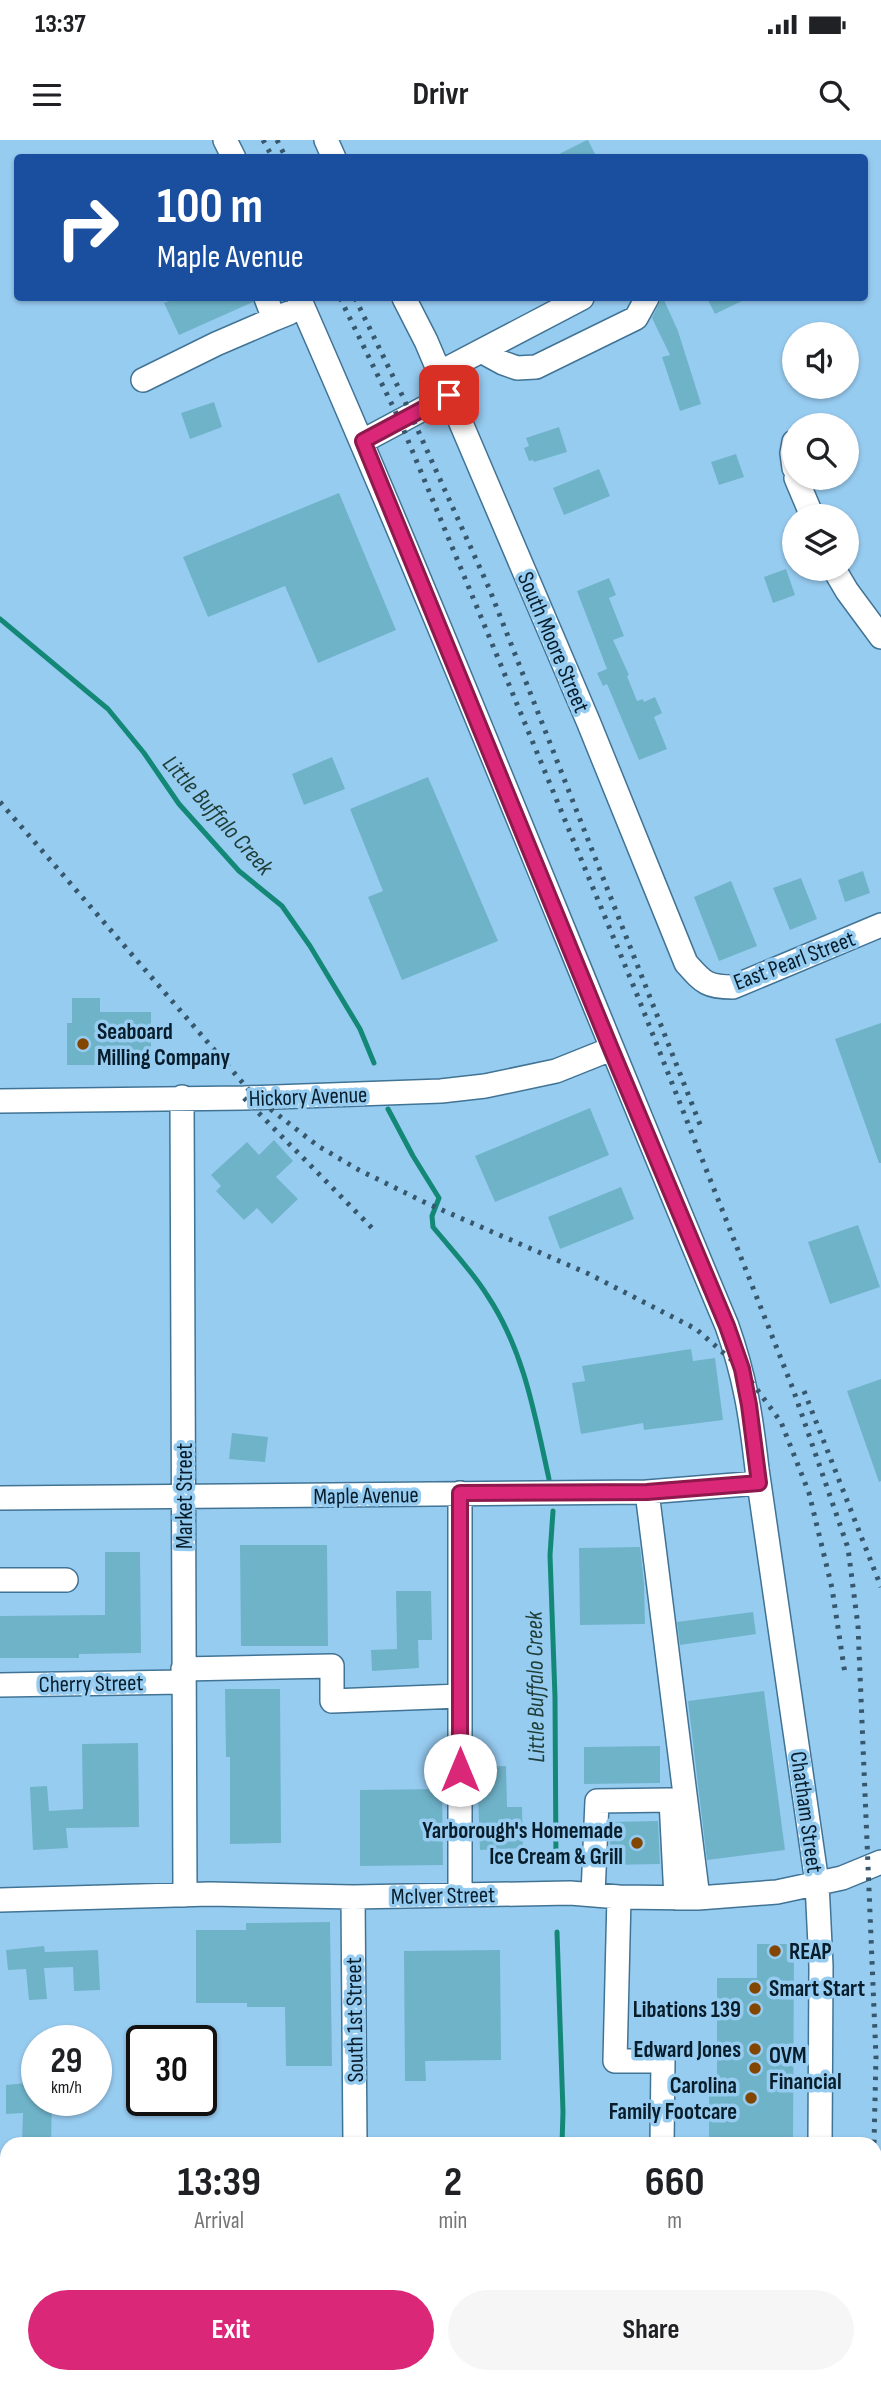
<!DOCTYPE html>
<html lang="en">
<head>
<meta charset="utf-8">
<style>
	body { margin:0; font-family:"Sofia Sans Condensed",sans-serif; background:#f6f6f6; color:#202124; height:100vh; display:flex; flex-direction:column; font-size:26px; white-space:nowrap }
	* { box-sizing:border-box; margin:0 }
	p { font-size:23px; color:#757577 }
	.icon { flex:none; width:38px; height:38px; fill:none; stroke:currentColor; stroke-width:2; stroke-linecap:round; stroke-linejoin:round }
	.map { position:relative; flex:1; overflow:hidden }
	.sheet { position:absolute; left:0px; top:1997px; width:882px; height:247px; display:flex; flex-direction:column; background:#fff; border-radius:21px 21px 0 0; box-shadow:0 2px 5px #0004 }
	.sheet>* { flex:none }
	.top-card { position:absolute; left:14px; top:14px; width:854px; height:147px; border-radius:7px; box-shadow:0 2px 5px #0004; background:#1a4fa0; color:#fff; overflow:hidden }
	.fabs { position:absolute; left:782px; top:182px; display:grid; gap:14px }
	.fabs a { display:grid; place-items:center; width:77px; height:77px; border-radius:50%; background:#fff; box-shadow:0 2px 5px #0004; font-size:35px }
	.speed { position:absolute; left:21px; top:1885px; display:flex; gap:14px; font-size:35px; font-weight:700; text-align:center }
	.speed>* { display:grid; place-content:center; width:91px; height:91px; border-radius:50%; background:#fff; box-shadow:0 2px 5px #0004; line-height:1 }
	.speed small { font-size:18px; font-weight:400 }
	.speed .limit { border:4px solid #111; border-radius:10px; background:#fff; color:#111 }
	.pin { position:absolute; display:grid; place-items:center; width:60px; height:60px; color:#fff; margin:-30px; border-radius:14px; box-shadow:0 4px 10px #0006 }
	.me { position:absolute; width:77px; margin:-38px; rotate:0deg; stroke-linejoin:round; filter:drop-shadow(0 0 5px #0008) }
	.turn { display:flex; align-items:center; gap:24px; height:147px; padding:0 28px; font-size:32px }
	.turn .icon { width:91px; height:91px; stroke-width:2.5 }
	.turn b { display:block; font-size:49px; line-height:60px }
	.eta { display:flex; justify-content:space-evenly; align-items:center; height:119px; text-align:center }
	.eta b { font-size:42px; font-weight:700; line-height:49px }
	.action { display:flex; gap:14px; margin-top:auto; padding:14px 28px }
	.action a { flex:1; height:80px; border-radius:42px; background:#db2777; color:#fff; font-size:28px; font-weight:700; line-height:80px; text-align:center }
	.action a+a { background:#f6f6f6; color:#202124 }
	.status { display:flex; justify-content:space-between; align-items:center; height:49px; padding:0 35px; background:#fff; direction:ltr }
	.status svg { height:19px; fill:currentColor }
	header { display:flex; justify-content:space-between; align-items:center; height:91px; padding:0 28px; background:#fff; font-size:32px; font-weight:700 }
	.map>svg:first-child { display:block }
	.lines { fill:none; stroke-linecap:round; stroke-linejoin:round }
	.stream { stroke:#148877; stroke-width:5 }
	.building { fill:#6fb3c9 }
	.minor-casing { stroke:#417394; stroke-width:26 }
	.minor { stroke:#fff; stroke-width:23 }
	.rail { stroke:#37576c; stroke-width:5; stroke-dasharray:3.5 7; stroke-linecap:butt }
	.route-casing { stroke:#8e194d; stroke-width:18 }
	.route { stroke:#db2777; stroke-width:12 }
	.poi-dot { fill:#824600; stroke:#97ccf1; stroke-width:2.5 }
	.labels { text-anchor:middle; stroke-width:7; stroke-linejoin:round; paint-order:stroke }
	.street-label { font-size:23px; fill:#081d2b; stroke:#97ccf1 }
	.poi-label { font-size:23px; font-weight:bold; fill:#081d2b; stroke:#97ccf1; text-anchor:start }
	.water-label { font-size:24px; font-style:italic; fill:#203f39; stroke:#97ccf1 }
</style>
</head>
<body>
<div class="status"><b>13:37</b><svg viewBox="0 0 49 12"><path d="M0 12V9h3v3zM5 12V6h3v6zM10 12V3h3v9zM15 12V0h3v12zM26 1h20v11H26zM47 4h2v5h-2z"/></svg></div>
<header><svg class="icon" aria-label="menu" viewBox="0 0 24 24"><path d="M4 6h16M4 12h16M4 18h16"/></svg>Drivr<svg class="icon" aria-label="search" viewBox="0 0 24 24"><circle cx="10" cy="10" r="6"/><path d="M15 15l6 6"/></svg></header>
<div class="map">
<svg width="881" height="2243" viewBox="0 0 881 2243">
	<rect width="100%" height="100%" fill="#97ccf1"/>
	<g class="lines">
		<path class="stream" d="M0 479 108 569 144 613 179 664 239 731 282 766 310 806 360 889 374 923
			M388 969 413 1016 439 1058 432 1076 433 1087C451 1109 472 1131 487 1155 524 1210 535 1276 549 1339
			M553 1371 550 1415 555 1557 556 1723
			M557 1792 563 1972 562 2004
			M555 2236V2243"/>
	</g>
	<path class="building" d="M588 0 597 18H551L587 0Z
		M178 158H252L253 162 179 195 164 163Z
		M707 158H748L715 174Z
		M664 160 678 191 701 264 680 271 662 217 670 215 652 178 660 161Z
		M214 262 222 287 190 299 181 273Z
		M559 287 567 312 534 322 533 320 529 321 524 308 529 306 526 298Z
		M736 314 744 337 719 345 711 322Z
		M599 329 610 356 564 375 553 348Z
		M339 353 396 490 318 523 285 446 208 477 183 417Z
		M786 429 795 455 773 463 764 437Z
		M609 438 616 455 609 458 624 496 613 500 629 535 627 536 637 561 643 559 644 562 655 557 662 573 654 577 667 609 639 620 607 544 603 546 597 533 607 529 577 451Z
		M332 617 345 649 304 665 292 634Z
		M428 637 498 801 402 840 368 757 383 751 350 669Z
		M863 731 870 753 845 762 838 740Z
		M801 738 817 779 790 790 773 748Z
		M731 741 757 806 719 821 694 757Z
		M72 858H100V872H151V928H125V925H67V883H72Z
		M881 883V1023H879L835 899Z
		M590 968 609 1015 495 1062 475 1016Z
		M274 1000 293 1021 276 1037 298 1059 272 1084 257 1068 244 1080 216 1051 221 1046 211 1035 247 1002 259 1015Z
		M621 1047 634 1079 560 1109 548 1077Z
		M858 1085 880 1147 830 1164 808 1102Z
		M691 1209 693 1221 715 1218 723 1280 644 1290 643 1283 581 1294 572 1243 585 1241 582 1226Z
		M881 1239V1341L879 1342 847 1251Z
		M232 1293 268 1297 265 1322 229 1319Z
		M240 1405H327L328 1506H241Z
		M640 1407 644 1443 645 1484 580 1485 579 1408Z
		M105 1412H140L141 1513 79 1514V1518H0V1476L105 1475Z
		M396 1451H431L432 1500H418L419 1528 372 1531 371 1510 397 1509Z
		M753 1472 756 1494 680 1505 677 1482Z
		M225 1549H280L281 1703 230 1704V1617H226Z
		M764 1551 785 1710 707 1720 688 1561Z
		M138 1603 139 1687 66 1688 68 1708 33 1710 30 1647 47 1646 49 1671 83 1669 82 1604Z
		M660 1606V1643L584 1644V1607Z
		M506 1626 507 1667H522L523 1708 480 1710 477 1627Z
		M442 1649 443 1725 360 1726V1650Z
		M658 1681 660 1724 610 1725V1682Z
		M330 1782 332 1926H286L285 1867H247V1863H196V1790H246V1783Z
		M757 1804H794L793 2004H709V1937H717V1838H757Z
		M44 1806 45 1812 98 1810 100 1850 74 1851 73 1827 44 1828 47 1859 29 1860 26 1829 8 1830 6 1810Z
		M500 1810 501 1920 425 1921 426 1941H405L404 1811Z
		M37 1942V1960H52L51 2004H22L23 1973 6 1974V1945Z"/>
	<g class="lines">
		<defs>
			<path id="minor" d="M225 0 234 18
				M326 0 334 18
				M266 158 274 179 289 173
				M299 158C448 497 583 843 727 1186 745 1237 751 1276 757 1329L817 1743 821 1826 820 2004
				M404 158 426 201 588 581 686 823C703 842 706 847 733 847L881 785
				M481 211 503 223 517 228 536 227 636 178 647 158
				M439 233 582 158
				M143 240 216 204 274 179
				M363 301 449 255
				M794 302 792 313 794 328
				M796 338 812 376
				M834 429 847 451 881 497
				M182 957 185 1755
				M0 961 244 958 441 951 485 946 556 931 611 909
				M647 1352 698 1758
				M460 1353V1754
				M0 1358 647 1352 759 1343
				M0 1440H66
				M183 1529 332 1526V1561L460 1556
				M0 1545 183 1542
				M593 1754 597 1661 671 1660 676 1758
				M353 1757 355 2004
				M619 1757 615 1921H663L662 2004
				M0 1760 210 1754 353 1757 570 1753 619 1757 698 1758 777 1752 842 1738 881 1722
				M875 2190H881
				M0 2192H7
				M358 2236 359 2243
				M609 2236V2243"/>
		</defs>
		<use href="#minor" class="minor-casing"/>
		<use href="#minor" class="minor"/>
		<path class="rail" d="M263 0 273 18
			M277 0 286 18
			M340 158 400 281 636 852 793 1249 848 1408 858 1486 876 1917 874 2004
			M355 158 402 255 489 448 701 987
			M0 662 255 957 318 1006 359 1030 426 1063 589 1134 696 1189 742 1229 781 1282 809 1353 832 1448 845 1534
			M244 958 373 1089
			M804 1251 881 1447
			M875 2128 881 2087
			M848 2243 849 2236"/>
	</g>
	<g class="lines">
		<defs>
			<path id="route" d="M449 255 363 301 611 909 727 1186 742 1229 749 1265 759 1343 647 1352 460 1353V1630"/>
		</defs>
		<use href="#route" class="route-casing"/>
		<use href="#route" class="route"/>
	</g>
	<g class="poi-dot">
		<circle cx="83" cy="904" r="7"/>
		<circle cx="637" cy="1703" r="7"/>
		<circle cx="775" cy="1811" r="7"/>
		<circle cx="755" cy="1848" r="7"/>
		<circle cx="755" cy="1869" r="7"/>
		<circle cx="755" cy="1909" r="7"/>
		<circle cx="755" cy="1928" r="7"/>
		<circle cx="751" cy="1958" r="7"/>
	</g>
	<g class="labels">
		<g class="street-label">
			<text transform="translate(554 502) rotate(67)" y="8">South Moore Street</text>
			<text transform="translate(794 820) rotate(-21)" y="8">East Pearl Street</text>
			<text transform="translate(308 956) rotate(-2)" y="8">Hickory Avenue</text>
			<text transform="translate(366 1355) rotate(-1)" y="8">Maple Avenue</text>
			<text transform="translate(184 1356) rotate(-90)" y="8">Market Street</text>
			<text transform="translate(91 1543) rotate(-1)" y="8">Cherry Street</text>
			<text transform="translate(807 1672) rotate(82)" y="8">Chatham Street</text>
			<text transform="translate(443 1755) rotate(-1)" y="8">McIver Street</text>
			<text transform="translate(354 1880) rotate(-91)" y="8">South 1st Street</text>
		</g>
		<g class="poi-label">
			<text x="97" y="899">Seaboard<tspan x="97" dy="26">Milling Company</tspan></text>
			<text x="623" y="1698" text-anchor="end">Yarborough's Homemade<tspan x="623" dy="26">Ice Cream &amp; Grill</tspan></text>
			<text x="789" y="1819">REAP</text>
			<text x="769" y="1856">Smart Start</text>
			<text x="741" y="1877" text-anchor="end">Libations 139</text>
			<text x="741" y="1917" text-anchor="end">Edward Jones</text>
			<text x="769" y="1923">OVM<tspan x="769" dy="26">Financial</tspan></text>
			<text x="737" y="1953" text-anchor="end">Carolina<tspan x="737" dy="26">Family Footcare</tspan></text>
		</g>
		<g class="water-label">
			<text transform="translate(218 675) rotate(48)" y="8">Little Buffalo Creek</text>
			<text transform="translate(535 1547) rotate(-91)" y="8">Little Buffalo Creek</text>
		</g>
	</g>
</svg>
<div class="fabs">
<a><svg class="icon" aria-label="sound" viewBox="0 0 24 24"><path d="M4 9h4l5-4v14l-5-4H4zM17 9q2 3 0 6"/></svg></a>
<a><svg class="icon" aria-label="search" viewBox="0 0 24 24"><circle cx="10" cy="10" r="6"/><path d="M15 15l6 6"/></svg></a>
<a><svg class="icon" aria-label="layers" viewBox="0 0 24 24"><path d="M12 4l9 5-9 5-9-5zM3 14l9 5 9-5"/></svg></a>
</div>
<div class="speed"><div>29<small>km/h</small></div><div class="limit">30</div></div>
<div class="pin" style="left:449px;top:255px;background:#d93025"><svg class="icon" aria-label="arrive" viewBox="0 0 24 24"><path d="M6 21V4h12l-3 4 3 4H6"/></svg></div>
<svg class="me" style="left:460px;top:1630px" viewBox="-20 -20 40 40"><circle r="19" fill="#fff"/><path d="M0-13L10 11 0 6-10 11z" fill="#db2777"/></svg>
<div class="top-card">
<div class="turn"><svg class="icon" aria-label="right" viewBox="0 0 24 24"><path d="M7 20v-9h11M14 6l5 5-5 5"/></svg><div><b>100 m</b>Maple Avenue</div></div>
</div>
<section class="sheet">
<div class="eta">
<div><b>13:39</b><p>Arrival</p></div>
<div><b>2</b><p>min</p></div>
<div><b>660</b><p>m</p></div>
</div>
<div class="action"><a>Exit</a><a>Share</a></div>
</section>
</div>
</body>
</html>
